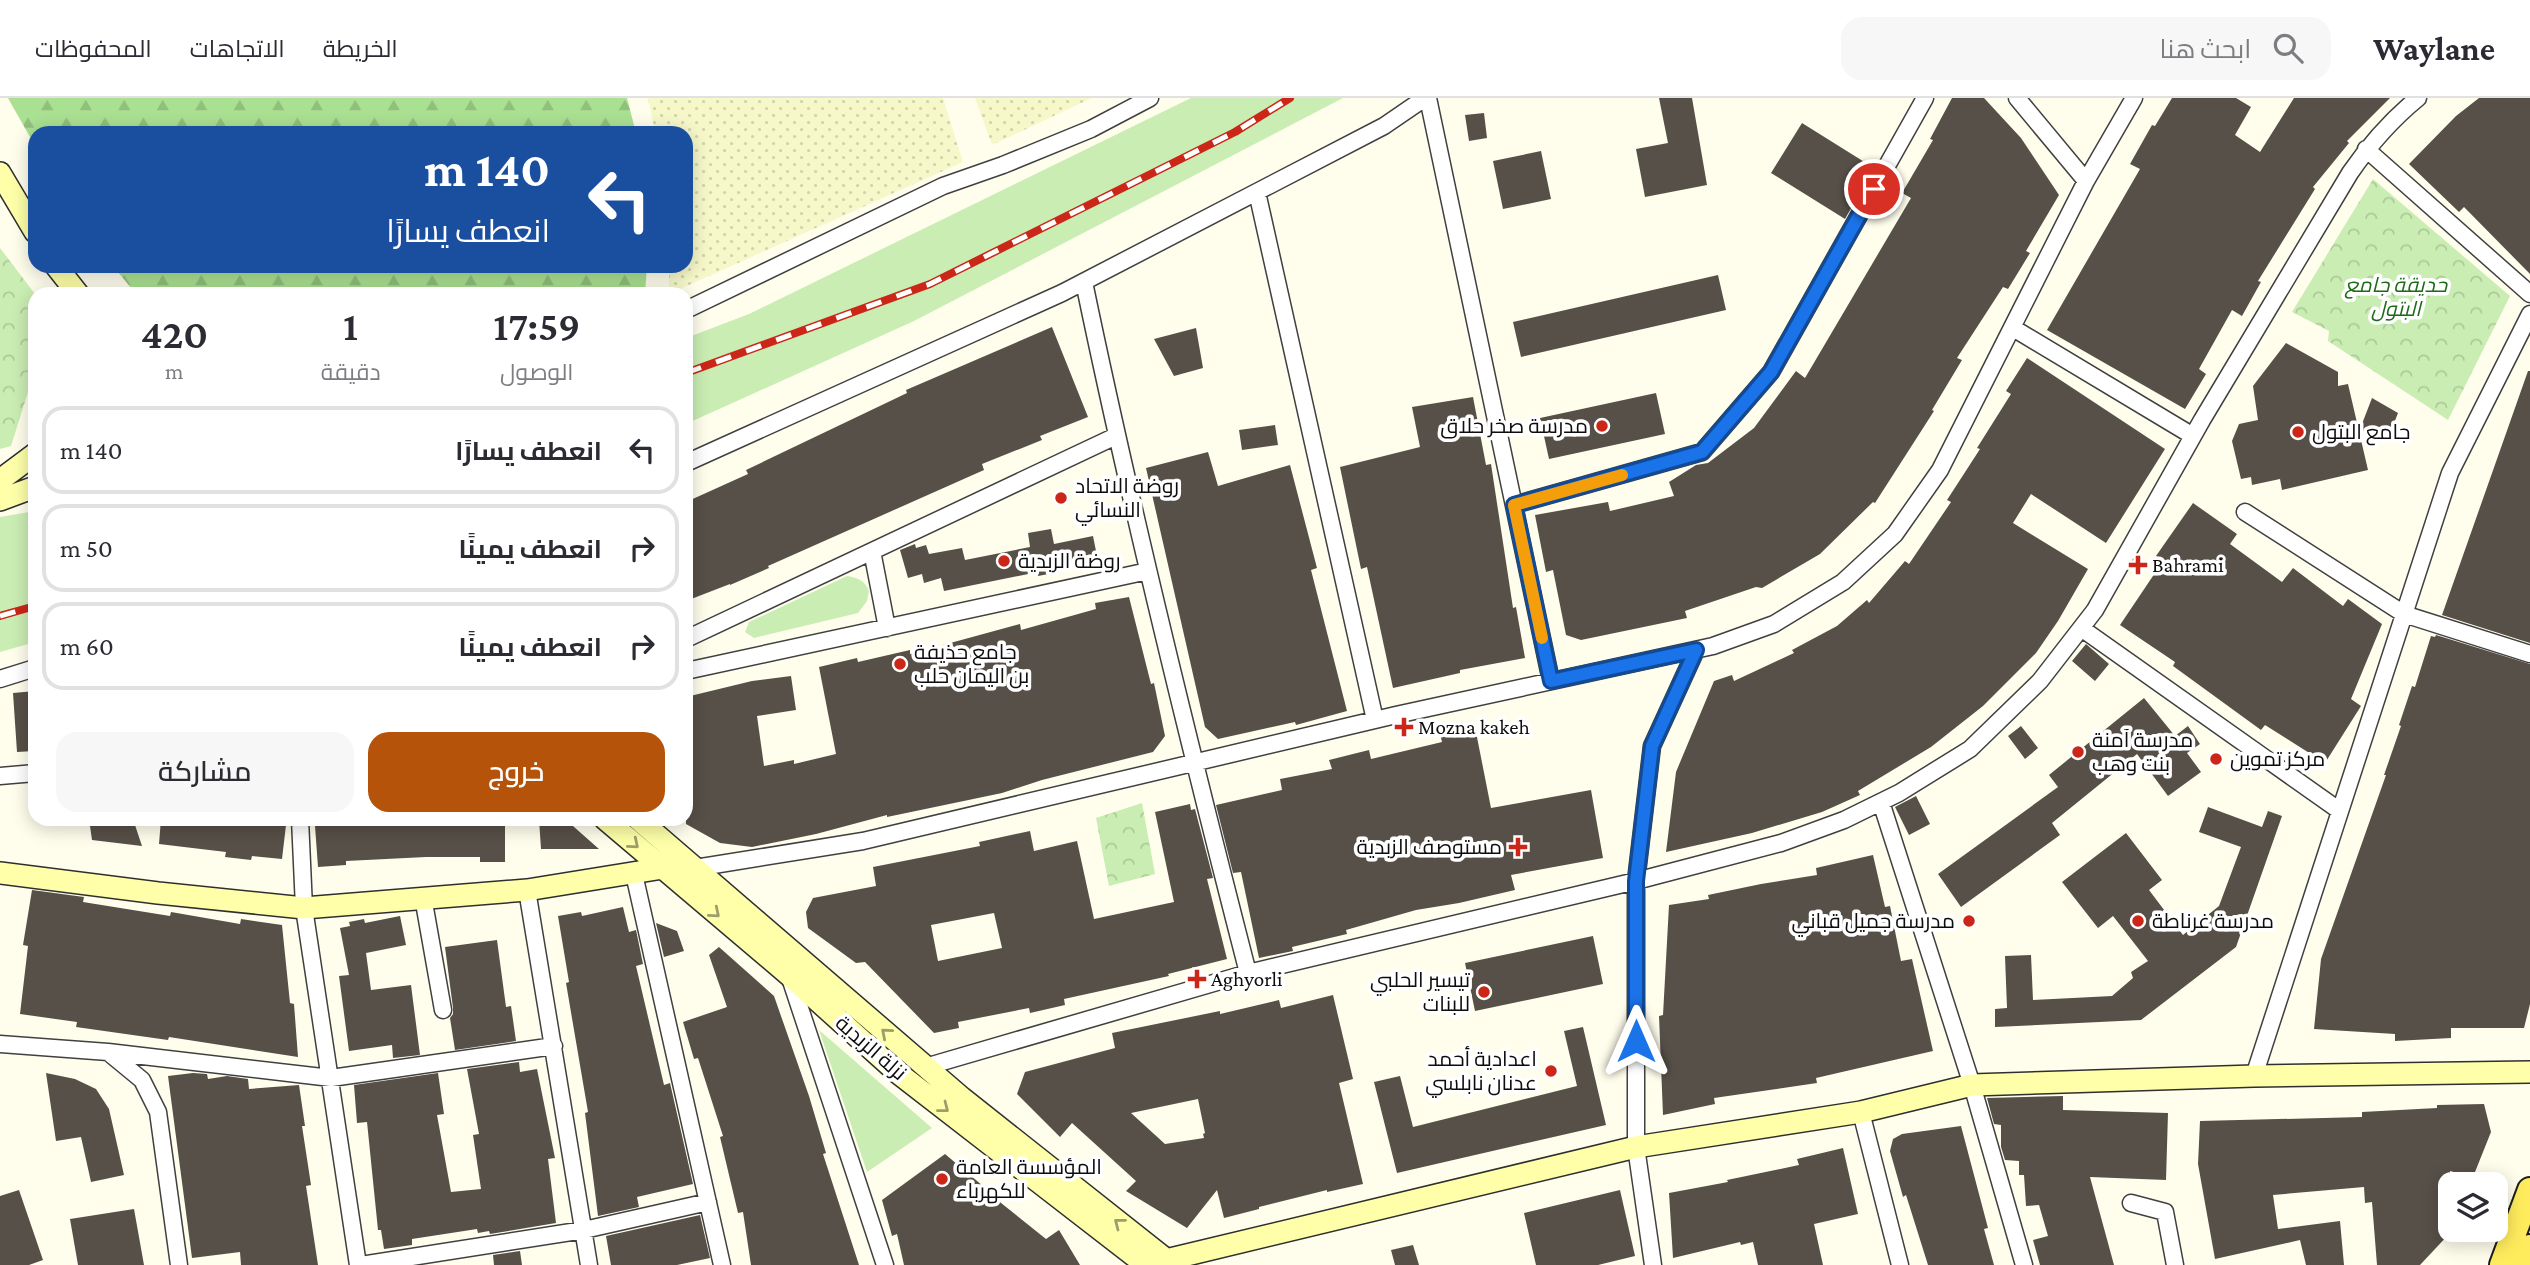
<!DOCTYPE html>
<html lang="ar">
<head>
<meta charset="utf-8">
<style>
	body { margin:0; font-family:"Crimson Pro",Cairo,serif; background:#f7f7f7; color:#2b2b33; direction:rtl; height:100vh; display:flex; flex-direction:column; font-size:26px; white-space:nowrap }
	* { box-sizing:border-box; margin:0 }
	p { font-size:23px; color:#7c7c81 }
	.icon { flex:none; width:38px; height:38px; fill:none; stroke:currentColor; stroke-width:2; stroke-linecap:round; stroke-linejoin:round }
	.map { position:relative; flex:1; overflow:hidden; direction:ltr }
	.drawer { position:absolute; left:28px; top:189px; width:665px; height:539px; display:flex; flex-direction:column; background:#fff; border-radius:21px; box-shadow:0 4px 18px #0003; direction:rtl }
	.drawer>* { flex:none }
	.hud { position:absolute; left:28px; top:28px; width:665px; height:147px; border-radius:21px; box-shadow:0 4px 18px #0003; direction:rtl; background:#1a4fa0; color:#fff; overflow:hidden }
	.buttons { position:absolute; left:2438px; top:1074px; display:grid; gap:14px }
	.buttons a { display:grid; place-items:center; width:70px; height:70px; border-radius:14px; background:#fff; box-shadow:0 4px 18px #0003; font-size:35px }
	.pin { position:absolute; display:grid; place-items:center; width:60px; height:60px; color:#fff; margin:-30px; border:4px solid #fff; border-radius:50%; box-shadow:0 2px 7px #0007 }
	.me { position:absolute; width:77px; margin:-38px; rotate:0deg; stroke-linejoin:round; filter:drop-shadow(0 0 5px #0008) }
	.turn { display:flex; align-items:center; gap:24px; height:147px; padding:0 28px; font-size:32px }
	.turn .icon { width:91px; height:91px; stroke-width:2.5 }
	.turn b { display:block; font-size:49px; line-height:60px }
	.eta { display:flex; justify-content:space-evenly; align-items:center; height:119px; text-align:center }
	.eta b { font-size:42px; font-weight:600; line-height:49px }
	.cta { display:flex; gap:14px; margin-top:auto; padding:14px 28px }
	.cta a { flex:1; height:80px; border-radius:21px; background:#b45309; color:#fff; font-size:28px; font-weight:600; line-height:80px; text-align:center }
	.cta a+a { background:#f7f7f7; color:#2b2b33 }
	ul { padding:0; list-style:none }
	li { display:flex; align-items:center; gap:21px; height:88px; margin:0 14px 10px; padding:0 14px; border:4px solid #e1e1e2; border-radius:21px }
	li div { flex:1 }
	li b { display:block; font-size:26px }
	li em { font-style:normal }
	header { display:flex; align-items:center; gap:42px; box-sizing:border-box; height:98px; padding:0 35px; background:#fff; border-bottom:2px solid #e1e1e2 }
	header strong { font-size:33px }
	nav { display:flex; gap:38px; margin-inline-start:auto; font-size:24px }
	.search { width:490px; height:63px; background:#f7f7f7; display:flex; align-items:center; gap:18px; box-sizing:border-box; padding:0 24px; border-radius:21px; color:#7c7c81; font-size:26px }
	.map>svg:first-child { display:block }
	.farmland { fill:url(#farmland-dots) }
	.grass { fill:#caedb3 }
	.forest { fill:url(#forest-firs) }
	.park { fill:url(#park-crowns) }
	.building { fill:#575048; fill-rule:evenodd }
	.lines { fill:none; stroke-linecap:round; stroke-linejoin:round }
	.street-casing { stroke:#404040; stroke-width:19 }
	.secondary-casing { stroke:#2f2f2f; stroke-width:24 }
	.primary-casing { stroke:#1e1e1e; stroke-width:28 }
	.street { stroke:#fff; stroke-width:16 }
	.secondary { stroke:#feffa8; stroke-width:21 }
	.primary { stroke:#ffec5d; stroke-width:24 }
	.rail-casing { stroke:#cb2618; stroke-width:8 }
	.rail { stroke:#fff; stroke-width:5; stroke-dasharray:16; stroke-linecap:butt }
	.oneway { stroke:#9e9e6a }
	.route-casing { stroke:#114b97; stroke-width:18 }
	.route { stroke:#1a73e8; stroke-width:12 }
	.slow { stroke:#f59e0b; stroke-width:12 }
	.poi-dot { fill:#cb2618; stroke:#fff; stroke-width:2.5 }
	.labels { text-anchor:middle; stroke-width:7; stroke-linejoin:round; paint-order:stroke }
	.park-label { font-size:21px; font-style:italic; fill:#1e6b17; stroke:#fff }
	.poi-label { font-size:21px; fill:#0d0d0d; stroke:#fff; text-anchor:start }
	.street-label { font-size:21px; fill:#0d0d0d; stroke:#fff }
</style>
</head>
<body>
<header>
<strong>Waylane</strong>
<div class="search"><svg class="icon" aria-label="search" viewBox="0 0 24 24"><circle cx="10" cy="10" r="6"/><path d="M15 15l6 6"/></svg>ابحث هنا</div>
<nav><a>الخريطة</a><a>الاتجاهات</a><a>المحفوظات</a></nav>
</header>
<div class="map">
<svg width="2530" height="1167" viewBox="0 0 2530 1167">
	<defs>
		<pattern id="farmland-dots" width="8" height="8" patternUnits="userSpaceOnUse" patternTransform="scale(1.75)"><rect width="8" height="8" fill="#f6f8ca"/><path d="M2 2h.1M6 6h.1" fill="none" stroke="#d2d3ac" stroke-width="1.8" stroke-linecap="round"/></pattern>
		<pattern id="forest-firs" width="22" height="20" patternUnits="userSpaceOnUse" patternTransform="scale(1.75)"><rect width="22" height="20" fill="#aae091"/><path d="M5 1l3.5 6h-7zM16 11l3.5 6h-7z" fill="#91bf7c"/></pattern>
		<pattern id="park-crowns" width="20" height="18" patternUnits="userSpaceOnUse" patternTransform="scale(1.75)"><rect width="20" height="18" fill="#caedb3"/><path d="M2 6a3 3 0 1 1 6 0M12 15a3 3 0 1 1 6 0" fill="none" stroke="#acca99"/></pattern>
	</defs>
	<rect width="100%" height="100%" fill="#fffeed"/>
	<path class="farmland" d="M648 0H943L963 64 669 196V168H686V35H655Z
		M975 0H1092L992 47Z"/>
	<path class="grass" d="M1191 0H1343L914 223 686 326V240L749 216Z
		M35 413V544L0 554V419Z
		M847 478C859 480 864 482 869 493L867 503 858 515 754 540 745 534 749 524Z
		M819 932 932 1030 867 1074Z"/>
	<path class="forest" d="M8 0H627L636 35H35V48Z
		M113 168H647L645 196H136Z"/>
	<path class="park" d="M2373 81 2510 198 2448 322 2328 243 2329 233 2292 214Z
		M0 150 35 196V272L11 348 0 351Z
		M1142 705 1155 776 1109 788 1096 720Z"/>
	<path class="building" d="M1659 0H1692L1707 87 1645 99 1636 51 1668 45Z
		M1952 0H1984L2021 40 2059 97 2026 153 2030 155 2008 191 2003 189 1957 260 1962 262 1932 312 1934 313 1875 405 1873 404 1820 456 1762 490 1756 489 1685 513 1687 520 1581 542 1566 537 1553 472 1546 474 1535 417 1608 404 1610 413 1674 398 1669 384 1696 367 1708 365 1754 330 1796 273 1805 280 1911 100 1902 95 1933 42 1930 41Z
		M2172 0H2236L2251 9 2235 37 2260 54 2294 0H2390L2347 43 2349 45 2313 89 2315 91 2258 183 2261 184 2242 218 2232 212 2199 271 2206 276 2185 311 2047 232 2140 71 2130 66 2152 27 2155 28Z
		M2479 0H2530V176L2464 109 2459 114 2409 66 2456 18Z
		M1484 15 1487 40 1469 43 1465 17Z
		M1802 25 1874 70 1845 121 1771 75Z
		M1541 53 1551 101 1503 111 1493 63Z
		M1718 177 1726 212 1521 259 1513 224Z
		M1052 229 1088 319 1040 338 1042 342 982 366 984 372 768 468 769 470 730 487V486L686 503V404L748 376 746 372 907 295 906 292Z
		M1196 230 1203 270 1174 278 1154 241Z
		M2286 245 2338 274V288L2348 286 2368 372 2282 392 2280 381 2252 387 2251 379 2241 381 2232 343 2239 326 2258 322 2253 288Z
		M2027 260 2165 351 2106 445 2031 396 2013 425 2088 471 2058 523 2036 555 1983 608 1931 649 1858 693 1860 697 1822 714 1752 735 1666 754 1676 674 1714 583 1732 577 1734 583 1794 555 1792 552 1837 528 1867 502 1869 505 1905 463 1909 466 1951 404 1947 402 1980 351 1977 350 2011 296 2006 293Z
		M2528 273H2530V545L2442 517Z
		M1656 295 1665 336 1549 361 1540 320Z
		M1473 299 1486 367 1491 366 1513 510 1516 509 1525 560 1460 572V575L1393 590 1367 469 1361 471 1340 369 1420 349 1412 309Z
		M2372 300 2398 315 2387 343 2360 331Z
		M1275 327 1278 347 1242 352 1239 332Z
		M1208 354 1218 388 1290 367 1317 470 1311 472 1347 613 1296 627 1295 624 1218 641 1205 629 1146 370Z
		M2193 405 2237 436 2230 446 2282 484 2293 470 2343 508 2348 501 2382 526 2351 601 2361 608 2325 665 2265 627 2261 632 2173 568 2175 564 2120 527 2163 463 2156 458Z
		M1051 431 1054 446 1093 438 1097 458 1058 466 1059 474 1038 478V474L944 493 941 480 924 485 922 476 908 480 900 452 915 446 916 450 926 447 929 456 962 450 965 462 1030 449 1028 435Z
		M1129 499 1151 586 1154 585 1165 638 1153 654 1042 682 1002 695 887 719V717L816 736 752 749 720 745 686 726V599L752 583 791 578 796 612 757 618 764 668 794 662V666L836 656 819 569 857 560 858 564 910 552V556L1020 526 1021 532 1096 511 1095 505Z
		M2436 537 2530 566V906L2524 930H2451V940L2395 943V936L2314 931 2321 861 2386 677H2384L2401 628 2399 627 2412 588 2415 589 2431 538 2435 539Z
		M2086 546 2109 566 2095 583 2072 563Z
		M35 593V653L17 654 13 595Z
		M2144 600 2175 638 2188 628 2200 646 2187 655 2201 674 2168 698 2137 656 2052 725 2060 737 1961 809 1938 776 2058 689 2049 677Z
		M2021 628 2038 650 2025 661 2008 638Z
		M1475 629 1491 710 1591 692 1603 760 1511 777 1515 792 1459 805 1416 812 1346 832 1347 836 1292 849 1293 853 1259 860 1241 774 1233 775 1216 707 1282 692 1280 681 1332 671 1329 662 1369 652 1371 661 1442 644 1440 636Z
		M1916 698 1930 726 1909 737 1895 709Z
		M1190 706 1191 712 1195 711 1213 780 1207 781 1227 861 1168 876 1169 878 1064 901 1065 907 1030 915 1029 910 958 924 959 930 934 935 865 864 856 865 808 830 806 814 813 800 876 788 873 769 980 748 979 744 1030 733 1034 753 1077 743 1094 821 1174 804 1155 714ZM994 815 1002 850 938 863 931 827Z
		M2208 709 2262 729 2268 713 2282 718 2236 849 2141 922 1995 929V911L2007 910 2005 858 2031 857 2033 902 2112 898 2133 880 2131 874 2148 863 2113 818 2098 830 2062 784 2126 735 2162 782 2149 792 2183 837 2219 808 2241 749 2199 734Z
		M89 721H133L142 748 92 742Z
		M161 721H235L286 727 282 761 252 758 251 762 225 759 226 754 159 746Z
		M361 721H401V724L426 721H505V764H480V759H426L346 763V767L318 769 315 728 361 725Z
		M539 721H565L599 751H541Z
		M1873 757 1885 809 1890 808 1901 863 1912 861 1933 953 1816 980 1817 985 1714 1000 1715 1006 1663 1017 1659 918 1663 917 1669 807 1709 801 1708 797 1761 786 1817 777 1816 770Z
		M32 792 84 799 83 804 170 818 171 814 240 826 241 821 282 827 290 905 294 906 298 959 169 939 168 942 76 929 77 924 20 916 28 848 23 847Z
		M623 809 629 834 636 832 643 866 636 868 664 987 670 985 693 1086 637 1099 639 1109 598 1118 585 1015 588 1014 566 885 569 884 558 818 581 814 582 818Z
		M400 818 406 847 366 855 371 892 411 887 420 957 393 960 392 947 349 953 339 878 349 877 340 830 350 828 349 824 364 821 365 825Z
		M656 825 677 833 684 853 664 859Z
		M1593 838 1603 886 1475 913 1465 865Z
		M497 842 506 909 511 908 516 943 455 952 450 920 453 916V910L445 849Z
		M719 849 774 898 809 998 826 1055 823 1056 859 1167H751L743 1114 738 1115 720 1039 723 1038 698 960 694 961 683 924 727 909 709 857Z
		M1333 897 1353 981 1339 985 1363 1086 1327 1094V1092L1259 1109V1111L1224 1120 1217 1092 1187 1130 1126 1093 1136 1083 1072 1025 1060 1039 1017 996 1025 974 1115 950 1112 935 1220 913V916L1279 902 1281 910ZM1198 1001 1205 1035 1203 1036 1204 1040 1165 1046 1131 1015Z
		M1583 929 1606 1027 1397 1075 1374 984 1400 978 1413 1029 1577 988 1564 933Z
		M519 964 520 974 537 971 555 1060 548 1061 556 1125 490 1136 489 1133 478 1135 477 1131 412 1141V1147L384 1151 381 1132H378L367 1024 357 1025 354 987 438 975 444 1016 437 1017 451 1094 481 1091 473 1037 479 1036 467 971Z
		M46 975 75 981 96 991 109 1011 124 1077 91 1084 81 1039 56 1043Z
		M193 975 207 976 208 981 227 978 248 981 249 991 299 987 305 1028H302L311 1087 306 1088 318 1167H241L240 1154 192 1160 168 978Z
		M2063 998V1012L2168 1015 2166 1082 2090 1079 2114 1167H2040L2033 1142 2048 1138 2039 1107 2026 1108 2024 1077H2019V1063L2005 1062 2001 1049V1027L1994 1026 1987 1000Z
		M2484 1006 2491 1034 2473 1079 2450 1073V1135L2420 1167H2377L2372 1104 2365 1105 2364 1089 2273 1097 2278 1131 2340 1123 2344 1167H2306L2300 1142 2215 1161 2198 1066 2200 1023 2362 1019V1014L2437 1010V1007Z
		M1961 1028 1988 1130 1984 1131 1994 1167H1928L1906 1097 1903 1099 1890 1053 1893 1041 1902 1036Z
		M1843 1050 1858 1116 1814 1126 1823 1167H1758L1753 1144 1741 1147 1740 1144 1673 1160 1669 1095 1728 1084 1727 1082 1799 1067 1797 1061Z
		M945 1056 983 1088 981 1089 1046 1141 1059 1132 1080 1167H904L897 1136 892 1138 882 1102Z
		M19 1092 43 1162 29 1167H0V1098Z
		M1620 1092 1635 1158 1598 1167H1536L1524 1115Z
		M134 1111 144 1167H78L70 1121Z
		M700 1117 710 1160 677 1167H611L606 1138Z
		M1413 1147 1419 1167H1395L1391 1152Z
		M520 1153 522 1167H494L493 1157Z"/>
	<g class="lines">
		<defs>
			<path id="street" d="M1428 0 1551 583
				M2017 0 2086 83
				M2366 51 2530 196
				M1257 94 1375 622
				M1084 184C1132 416 1189 646 1248 875
				M686 212 943 88 1003 67 1091 31 1150 0
				M2013 230 2193 338
				M686 365 1062 195 1384 28 1425 0
				M1514 407 1702 354 1771 274 1925 0
				M2245 414 2404 516 2530 556
				M872 453 887 530
				M2081 530 2340 713
				M686 541 1116 338
				M686 573 1148 473
				M0 581 35 570
				M0 678 35 675
				M1881 704 1972 987 2024 1167
				M300 721 304 810 358 1167
				M695 770 863 743 1396 617 1713 548 1774 526 1843 484 1895 436 1940 372 2086 83 2134 0
				M634 776 722 1167
				M527 792 589 1167
				M423 799 443 912
				M789 877 885 1167
				M0 946 108 954 142 982 158 1014 179 1167
				M108 954 331 980 554 948
				M925 969 1248 875 1636 783 1781 745 1844 722 1899 695 1970 651 2040 583 2095 512 2202 322 2350 75C2370 46 2391 22 2418 0
				M2254 978 2450 375 2530 216
				M1861 1014 1900 1167
				M2131 1105 2165 1114 2175 1167
				M361 1167 584 1132 708 1104
				M1653 1167 1636 1049V783L1652 648 1696 552"/>
			<path id="secondary" d="M0 75 35 134
				M56 168 78 196
				M0 382 35 356
				M0 402 35 389
				M605 721 789 877 898 975 1146 1167
				M638 721 962 1000 1173 1167
				M0 775 158 795 304 810 527 792 663 770
				M1166 1162 1636 1049 1861 1014 1972 987 2254 978 2530 974"/>
			<path id="primary" d="M2502 1167 2530 1092
				M2523 1167 2530 1149"/>
		</defs>
		<use href="#street" class="street-casing"/>
		<use href="#secondary" class="secondary-casing"/>
		<use href="#primary" class="primary-casing"/>
		<use href="#street" class="street"/>
		<use href="#secondary" class="secondary"/>
		<use href="#primary" class="primary"/>
		<defs>
			<path id="rail" d="M686 275 930 186 1235 34 1290 0
				M0 518 35 508"/>
		</defs>
		<use href="#rail" class="rail-casing"/>
		<use href="#rail" class="rail"/>
	</g>
	<defs><path id="oneway-chevron" d="M-2-3.5L2.5 0L-2 3.5" fill="none" stroke-width="1.6" stroke-linecap="round" stroke-linejoin="round" transform="scale(1.75)"/></defs>
	<g class="oneway">
		<use href="#oneway-chevron" transform="translate(634 746) rotate(40)"/>
		<use href="#oneway-chevron" transform="translate(715 815) rotate(40)"/>
		<use href="#oneway-chevron" transform="translate(886 935) rotate(-139)"/>
		<use href="#oneway-chevron" transform="translate(944 1010) rotate(38)"/>
		<use href="#oneway-chevron" transform="translate(1119 1125) rotate(-142)"/>
	</g>
	<g class="lines">
		<defs>
			<path id="route" d="M1636 943V783L1652 648 1696 552 1551 583 1514 407 1702 354 1771 274 1874 91"/>
		</defs>
		<use href="#route" class="route-casing"/>
		<use href="#route" class="route"/>
		<path class="slow" d="M1542 540 1514 407 1622 377"/>
	</g>
	<g class="poi-dot">
		<circle cx="1602" cy="328" r="7"/>
		<circle cx="2298" cy="334" r="7"/>
		<circle cx="1061" cy="400" r="7"/>
		<circle cx="1004" cy="463" r="7"/>
		<path d="M2134.5 456.5h7v7h7v7h-7v7h-7v-7h-7v-7h7z"/>
		<circle cx="900" cy="566" r="7"/>
		<path d="M1400.5 618.5h7v7h7v7h-7v7h-7v-7h-7v-7h7z"/>
		<circle cx="2078" cy="654" r="7"/>
		<circle cx="2216" cy="661" r="7"/>
		<path d="M1514.5 738.5h7v7h7v7h-7v7h-7v-7h-7v-7h7z"/>
		<circle cx="1969" cy="823" r="7"/>
		<circle cx="2138" cy="823" r="7"/>
		<path d="M1193.5 870.5h7v7h7v7h-7v7h-7v-7h-7v-7h7z"/>
		<circle cx="1484" cy="894" r="7"/>
		<circle cx="1551" cy="973" r="7"/>
		<circle cx="942" cy="1081" r="7"/>
	</g>
	<g class="labels">
		<g class="park-label">
			<text x="2396" y="194">حديقة جامع<tspan x="2396" dy="24">البتول</tspan></text>
		</g>
		<g class="poi-label">
			<text x="1588" y="335" text-anchor="end">مدرسة صخر حلاق</text>
			<text x="2312" y="341">جامع البتول</text>
			<text x="1075" y="395">روضة الاتحاد<tspan x="1075" dy="24">النسائي</tspan></text>
			<text x="1018" y="470">روضة الزبدية</text>
			<text x="2152" y="474">Bahrami</text>
			<text x="914" y="561">جامع حذيفة<tspan x="914" dy="24">بن اليمان حلب</tspan></text>
			<text x="1418" y="636">Mozna kakeh</text>
			<text x="2092" y="649">مدرسة آمنة<tspan x="2092" dy="24">بنت وهب</tspan></text>
			<text x="2230" y="668">مركز تموين</text>
			<text x="1502" y="756" text-anchor="end">مستوصف الزبدية</text>
			<text x="1955" y="830" text-anchor="end">مدرسة جميل قباني</text>
			<text x="2152" y="830">مدرسة غرناطة</text>
			<text x="1211" y="888">Aghyorli</text>
			<text x="1470" y="889" text-anchor="end">تيسير الحلبي<tspan x="1470" dy="24">للبنات</tspan></text>
			<text x="1537" y="968" text-anchor="end">اعدادية أحمد<tspan x="1537" dy="24">عدنان نابلسي</tspan></text>
			<text x="956" y="1076">المؤسسة العامة<tspan x="956" dy="24">للكهرباء</tspan></text>
		</g>
		<g class="street-label">
			<text transform="translate(871 950) rotate(41)" y="7">نزلة الزبدية</text>
		</g>
	</g>
</svg>
<div class="buttons">
<a><svg class="icon" aria-label="layers" viewBox="0 0 24 24"><path d="M12 4l9 5-9 5-9-5zM3 14l9 5 9-5"/></svg></a>
</div>
<div class="pin" style="left:1874px;top:91px;background:#d93025"><svg class="icon" aria-label="arrive" viewBox="0 0 24 24"><path d="M6 21V4h12l-3 4 3 4H6"/></svg></div>
<svg class="me" style="left:1636px;top:943px" viewBox="-20 -20 40 40"><path d="M0-17L14 15 0 8-14 15z" fill="#1a73e8" stroke="#fff" stroke-width="4"/></svg>
<div class="hud">
<div class="turn"><svg class="icon" aria-label="left" viewBox="0 0 24 24"><path d="M17 20v-9H6M10 6l-5 5 5 5"/></svg><div><b>140 m</b>انعطف يسارًا</div></div>
</div>
<section class="drawer">
<div class="eta">
<div><b>17:59</b><p>الوصول</p></div>
<div><b>1</b><p>دقيقة</p></div>
<div><b>420</b><p>m</p></div>
</div>
<ul>
<li><svg class="icon" aria-label="left" viewBox="0 0 24 24"><path d="M17 20v-9H6M10 6l-5 5 5 5"/></svg><div><b>انعطف يسارًا</b></div><em>140 m</em></li>
<li><svg class="icon" aria-label="right" viewBox="0 0 24 24"><path d="M7 20v-9h11M14 6l5 5-5 5"/></svg><div><b>انعطف يمينًا</b></div><em>50 m</em></li>
<li><svg class="icon" aria-label="right" viewBox="0 0 24 24"><path d="M7 20v-9h11M14 6l5 5-5 5"/></svg><div><b>انعطف يمينًا</b></div><em>60 m</em></li>
</ul>
<div class="cta"><a>خروج</a><a>مشاركة</a></div>
</section>
</div>
</body>
</html>
